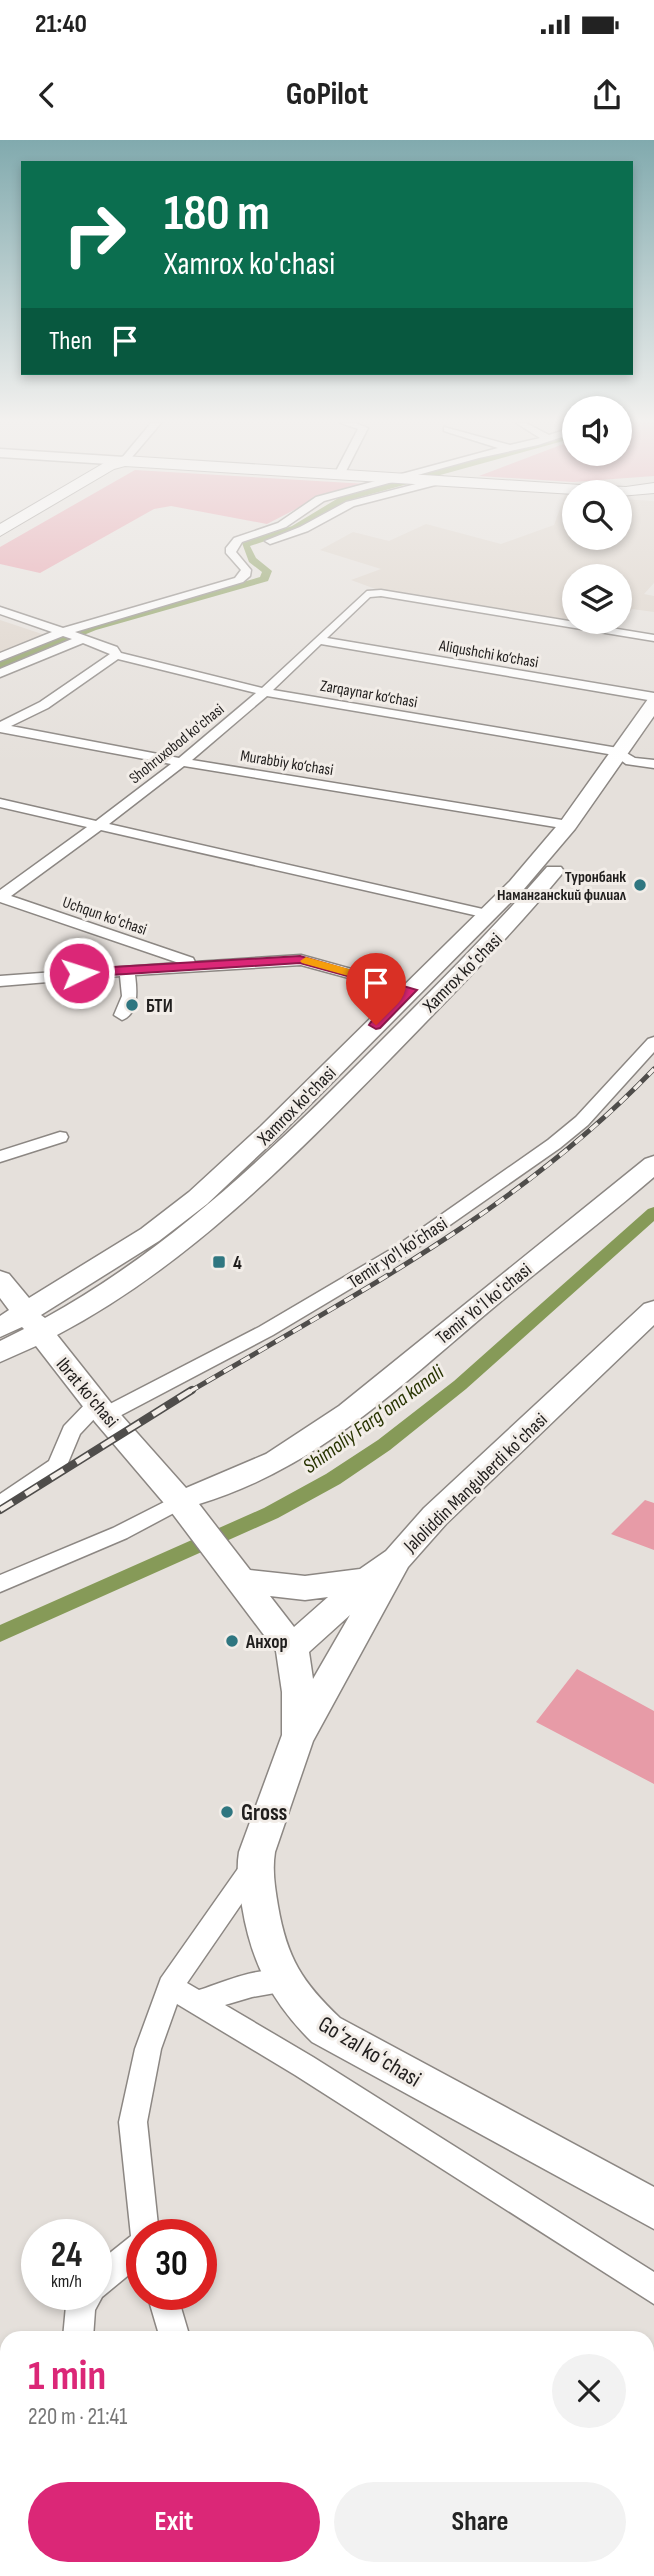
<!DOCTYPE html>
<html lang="en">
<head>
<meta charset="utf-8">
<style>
	body { margin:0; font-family:"Sofia Sans Condensed",sans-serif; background:#f2f2f2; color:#222; height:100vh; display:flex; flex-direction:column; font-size:26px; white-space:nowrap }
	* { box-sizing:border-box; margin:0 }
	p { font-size:23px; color:#767676 }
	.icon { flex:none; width:38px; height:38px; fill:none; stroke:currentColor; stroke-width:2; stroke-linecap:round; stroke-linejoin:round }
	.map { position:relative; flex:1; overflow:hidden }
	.sheet { position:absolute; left:0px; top:2191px; width:654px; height:245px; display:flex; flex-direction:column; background:#fff; border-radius:21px 21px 0 0; box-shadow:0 4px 10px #0003 }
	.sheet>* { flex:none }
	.hud { position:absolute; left:21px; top:21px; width:612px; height:214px; border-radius:0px; box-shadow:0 4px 10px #0003; background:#0b6e4f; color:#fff; overflow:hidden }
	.tools { position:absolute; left:562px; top:256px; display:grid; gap:14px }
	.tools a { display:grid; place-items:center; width:70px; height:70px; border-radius:50%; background:#fff; box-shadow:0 4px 10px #0003; font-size:35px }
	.speed { position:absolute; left:21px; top:2079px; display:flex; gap:14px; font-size:35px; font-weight:700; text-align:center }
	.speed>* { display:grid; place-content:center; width:91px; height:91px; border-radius:50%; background:#fff; box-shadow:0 4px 10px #0003; line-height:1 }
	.speed small { font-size:18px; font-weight:400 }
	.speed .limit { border:10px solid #d22; background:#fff; color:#111 }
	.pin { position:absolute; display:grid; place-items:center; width:60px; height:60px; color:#fff; margin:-72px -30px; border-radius:50% 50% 50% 0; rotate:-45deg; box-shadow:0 0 7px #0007 }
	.pin .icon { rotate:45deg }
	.me { position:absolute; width:77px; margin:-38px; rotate:86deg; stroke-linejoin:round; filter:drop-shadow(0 0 5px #0008) }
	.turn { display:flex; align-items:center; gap:24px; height:147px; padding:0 28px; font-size:32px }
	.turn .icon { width:91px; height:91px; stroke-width:2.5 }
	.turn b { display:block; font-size:49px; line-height:60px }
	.then { display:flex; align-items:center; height:66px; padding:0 28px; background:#0003; gap:14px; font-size:26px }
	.round { display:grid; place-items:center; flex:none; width:74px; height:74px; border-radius:37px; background:#f2f2f2 }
	.overview { display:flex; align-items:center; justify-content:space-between; height:119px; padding:0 28px }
	h1 { font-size:42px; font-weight:700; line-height:52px; color:#db2777 }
	.cta { display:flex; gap:14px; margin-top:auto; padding:14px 28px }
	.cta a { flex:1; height:80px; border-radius:42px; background:#db2777; color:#fff; font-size:28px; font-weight:700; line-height:80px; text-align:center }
	.cta a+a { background:#f2f2f2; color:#222 }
	.status { display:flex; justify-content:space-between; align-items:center; height:49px; padding:0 35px; background:#fff; direction:ltr }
	.status svg { height:19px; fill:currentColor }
	header { display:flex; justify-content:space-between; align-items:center; height:91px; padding:0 28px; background:#fff; font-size:32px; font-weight:700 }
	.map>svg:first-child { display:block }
	.built { fill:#dcd2c8; fill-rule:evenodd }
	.green { fill:#e79ba7 }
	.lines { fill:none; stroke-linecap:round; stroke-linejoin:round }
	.canal { fill:#869a58; fill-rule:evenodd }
	.street-casing { stroke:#8c8783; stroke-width:3 }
	.secondary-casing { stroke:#8c8783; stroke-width:3 }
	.primary-casing { stroke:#8c8783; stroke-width:2 }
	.street { fill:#fff; fill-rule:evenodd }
	.secondary { fill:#fff; fill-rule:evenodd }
	.primary { fill:#fff; fill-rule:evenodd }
	.rail-far1-casing { stroke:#4f4d4b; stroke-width:5 }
	.rail-casing { stroke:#4f4d4b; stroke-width:8 }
	.rail-far1 { stroke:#f2ede8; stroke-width:3.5; stroke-dasharray:10; stroke-linecap:butt }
	.rail { stroke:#f2ede8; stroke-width:5; stroke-dasharray:15; stroke-linecap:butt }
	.route { fill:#db2777; stroke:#8e194d; stroke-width:2 }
	.slow { fill:#f59e0b }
	.poi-dot { fill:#2f7680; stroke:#f2ede8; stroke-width:2.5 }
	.labels { text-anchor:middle; stroke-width:6; stroke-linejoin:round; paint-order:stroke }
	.far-street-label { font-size:16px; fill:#201e1d; stroke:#f2ede8 }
	.far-poi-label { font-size:16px; font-weight:bold; fill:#201e1d; stroke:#f2ede8; text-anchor:end }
	.street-label { font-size:19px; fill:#201e1d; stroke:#f2ede8 }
	.poi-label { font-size:19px; font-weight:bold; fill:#201e1d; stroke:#f2ede8; text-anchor:start }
	.water-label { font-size:21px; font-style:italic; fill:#273300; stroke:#f2ede8 }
	.near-poi-label { font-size:23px; font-weight:bold; fill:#201e1d; stroke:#f2ede8; text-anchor:start }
	.near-street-label { font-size:23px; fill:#201e1d; stroke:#f2ede8 }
</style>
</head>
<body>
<div class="status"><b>21:40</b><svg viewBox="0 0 49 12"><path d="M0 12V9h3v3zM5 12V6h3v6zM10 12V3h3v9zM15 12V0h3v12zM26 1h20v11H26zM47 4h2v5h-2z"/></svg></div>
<header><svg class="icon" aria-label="back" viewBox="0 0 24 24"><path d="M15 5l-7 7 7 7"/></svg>GoPilot<svg class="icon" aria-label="share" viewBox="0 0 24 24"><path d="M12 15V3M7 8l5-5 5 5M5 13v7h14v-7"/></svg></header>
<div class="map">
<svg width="654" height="2436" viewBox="0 0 654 2436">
	<rect width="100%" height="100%" fill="#e5e0db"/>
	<path class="built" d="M565 355 574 356V397H620V359L654 361V443L644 454 654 456V472L632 469 614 488 381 451 351 440 381 429 320 410 353 392 389 401 426 384 501 404 554 385ZM574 436H620V481H574Z
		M0 480 45 495 0 513Z"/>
	<path class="green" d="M629 283H654V336L573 342 479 336 574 300V313H620V285Z
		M135 330 367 344 323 355 267 384 171 366 154 369 40 433 0 424V407Z
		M645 1360 654 1363V1410L611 1394Z
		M577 1529 654 1571V1644L536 1582Z"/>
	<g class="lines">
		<path class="canal" d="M574 292V298L346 361 298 390 250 406 256 418 272 431 268 441 96 490 0 529V522L88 486 260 437 262 432 249 422 242 403 292 386 340 357Z
			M654 1067V1081L466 1249 390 1310 340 1344 278 1378 0 1502V1485L264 1368 326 1334 378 1300 454 1241 648 1069Z"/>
		<defs>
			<path id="street" d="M151 283H161L127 323H121V319Z
				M341 283H355L368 288 345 333 340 336 335 333 358 289Z
				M516 283H526L549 295 574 287V293L538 305 479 318 324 361 286 387 242 402 236 412 251 430 250 436 243 442 75 492 117 507 121 513 262 548 367 451 381 450 654 495V501L381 456 370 457 327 498 654 553V561L321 504 273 550 618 608 635 618 654 620V628L626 624 614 615 267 556 192 620 568 681 575 685 568 689 184 626 109 684 487 770 494 774 487 778 101 690 11 756 193 818 195 822 301 815 416 847 419 850 411 855 301 825 135 835C137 850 139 874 122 880L114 875 122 856 120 836 0 846V836L179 823 0 762V750L87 687 0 667V659L96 681 171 624 0 592V582L40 562 110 514 83 503 0 537V529L72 499 63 496 0 521V513L52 492 0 474V467L63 488 235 438 241 430 226 413V408L234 398 278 383 316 357 498 308 444 291V287L510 305 540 298ZM118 519 256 553 179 618 11 586 48 568Z
				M443 337 448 340 447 342 354 366 308 391 270 404 265 401 300 387 346 362Z
				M654 897V912L588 985 560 1008 407 1115 273 1195 112 1280 105 1282 96 1277 80 1294 65 1330 0 1372V1354L49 1321 64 1286 90 1259H104L106 1266 259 1187 395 1107 548 1000 576 977 648 899Z
				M60 992 66 993 68 997 66 1001 0 1022V1011Z
				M180 1354 187 1356 190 1361 187 1366 127 1398 0 1452V1435L113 1388Z
				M253 1716 262 1720 265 1727 262 1734 187 1843 199 1850C227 1841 264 1823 292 1834L296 1842 292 1850 252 1857 225 1865 313 1917 654 2132V2164L295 1935 177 1864 161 1909 147 1982 159 2095H142V2124L102 2157 95 2170 93 2198H63L66 2166 71 2156 96 2154V2124L131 2096 119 1982 135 1909 161 1838 244 1720Z
				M147 2154H177L190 2198H160Z
				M7 2332V2364L0 2367V2335Z
				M201 2429H233V2436H201Z
				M454 2429H488L491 2436H457Z"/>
			<path id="secondary" d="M0 309 124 317 131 321 124 325 0 317Z
				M654 558V576L575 689 524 749 279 996 207 1064 159 1101 41 1175 45 1178C172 1108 277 1006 379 903 436 846 494 788 547 727H561L564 731 561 735C508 799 449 858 391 918 291 1020 185 1128 57 1195L115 1268 186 1348 266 1314 339 1266 645 1019 654 1016V1037C602 1082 546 1124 493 1168 400 1246 318 1328 199 1364L250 1430 305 1436 360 1429 386 1411 424 1368 644 1164 654 1161V1185L446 1384 408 1427 313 1601 275 1712C272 1730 275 1748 278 1766 287 1818 302 1842 340 1878L654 2047V2089L312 1902C272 1863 251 1822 242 1766 239 1748 236 1730 239 1712L282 1595V1552L276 1511 169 1369 95 1282 36 1206 0 1222V1201L24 1189 22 1187 0 1197V1176L9 1170 0 1158V1131L9 1134 29 1158 141 1089 189 1052 261 986 510 741 561 681 648 559ZM270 1456 305 1460 328 1457 294 1487ZM350 1475 313 1539 309 1512Z"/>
			<path id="primary" d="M124 316 581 345 626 347 654 343V353L620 356V352H574V354L125 326 114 329 0 396V384L104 323Z"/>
		</defs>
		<use href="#street" class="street-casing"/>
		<use href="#secondary" class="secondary-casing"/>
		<use href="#primary" class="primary-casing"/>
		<use href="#street" class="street"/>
		<use href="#secondary" class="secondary"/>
		<use href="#primary" class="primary"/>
		<defs>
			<path id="rail-far1" d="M189 1252C354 1155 520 1069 654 929"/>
			<path id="rail" d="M0 1370 192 1250"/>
		</defs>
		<use href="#rail-far1" class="rail-far1-casing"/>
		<use href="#rail" class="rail-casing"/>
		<use href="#rail-far1" class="rail-far1"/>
		<use href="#rail" class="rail"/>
	</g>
	<linearGradient id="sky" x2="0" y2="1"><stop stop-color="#81aaae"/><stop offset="0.45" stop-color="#f3f1ef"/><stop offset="1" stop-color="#f3f1ef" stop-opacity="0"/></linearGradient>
	<rect width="654" height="624" fill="url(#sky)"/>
	<path class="route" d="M300 816 417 850 380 888 376 889 369 885 371 882 402 851 300 823 79 837 73 833 79 829Z"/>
	<path class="slow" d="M306 817 385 839 387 841 381 845 302 823 300 821Z"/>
	<g class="poi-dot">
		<circle cx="640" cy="745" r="7"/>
		<circle cx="132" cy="865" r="7"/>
		<rect x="212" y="1115" width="14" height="14" rx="3.5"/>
		<circle cx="232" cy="1501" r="7"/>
		<circle cx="227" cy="1672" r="7"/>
	</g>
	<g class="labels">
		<g class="far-street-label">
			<text transform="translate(489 513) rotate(10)" y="6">Aliqushchi ko‘chasi</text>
			<text transform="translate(369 553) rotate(10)" y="6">Zarqaynar ko‘chasi</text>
			<text transform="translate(176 603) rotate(-39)" y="6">Shohruxobod ko'chasi</text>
			<text transform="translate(287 622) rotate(9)" y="6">Murabbiy ko‘chasi</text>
			<text transform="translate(105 775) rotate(19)" y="6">Uchqun koʻchasi</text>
		</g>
		<g class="far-poi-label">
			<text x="626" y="742">Туронбанк<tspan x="626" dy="18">Наманганский филиал</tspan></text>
		</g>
		<g class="street-label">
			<text transform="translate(462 832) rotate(-45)" y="7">Xamrox koʻchasi</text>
			<text transform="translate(296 965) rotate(-45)" y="7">Xamrox ko'chasi</text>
			<text transform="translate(397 1112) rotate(-33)" y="7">Temir yo'l ko'chasi</text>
			<text transform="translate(483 1163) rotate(-39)" y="7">Temir Yoʻl koʻchasi</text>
			<text transform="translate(88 1252) rotate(50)" y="7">Ibrat ko'chasi</text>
			<text transform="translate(475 1342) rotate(-44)" y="7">Jaloliddin Manguberdi koʻchasi</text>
		</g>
		<g class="poi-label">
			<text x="146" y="872">БТИ</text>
			<text x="233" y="1129">4</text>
			<text x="246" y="1508">Анхор</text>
		</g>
		<g class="water-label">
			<text transform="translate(373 1279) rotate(-36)" y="7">Shimoliy Fargʻona kanali</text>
		</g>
		<g class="near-poi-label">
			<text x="241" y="1680">Gross</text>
		</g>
		<g class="near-street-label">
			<text transform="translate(370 1911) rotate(31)" y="8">Goʻzal koʻchasi</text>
		</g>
	</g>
</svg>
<div class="tools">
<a><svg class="icon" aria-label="sound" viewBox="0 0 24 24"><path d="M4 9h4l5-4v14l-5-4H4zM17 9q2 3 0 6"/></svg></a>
<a><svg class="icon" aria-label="search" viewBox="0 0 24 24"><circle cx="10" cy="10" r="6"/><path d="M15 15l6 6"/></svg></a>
<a><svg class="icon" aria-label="layers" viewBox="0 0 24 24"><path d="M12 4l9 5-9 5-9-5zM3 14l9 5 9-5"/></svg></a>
</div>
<div class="speed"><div>24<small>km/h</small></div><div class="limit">30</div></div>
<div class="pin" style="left:376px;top:885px;background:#d93025"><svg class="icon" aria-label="arrive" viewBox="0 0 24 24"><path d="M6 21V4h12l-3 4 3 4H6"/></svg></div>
<svg class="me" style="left:79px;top:833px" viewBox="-20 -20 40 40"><circle r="17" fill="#db2777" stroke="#fff" stroke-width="3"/><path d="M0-11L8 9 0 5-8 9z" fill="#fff"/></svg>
<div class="hud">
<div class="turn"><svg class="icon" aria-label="right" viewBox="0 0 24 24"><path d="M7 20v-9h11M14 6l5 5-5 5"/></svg><div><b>180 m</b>Xamrox ko'chasi</div></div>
<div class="then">Then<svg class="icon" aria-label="arrive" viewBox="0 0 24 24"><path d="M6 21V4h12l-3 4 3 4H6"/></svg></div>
</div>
<section class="sheet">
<div class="overview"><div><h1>1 min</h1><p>220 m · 21:41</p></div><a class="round"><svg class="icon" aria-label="close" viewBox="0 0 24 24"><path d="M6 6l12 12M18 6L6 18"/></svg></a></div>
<div class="cta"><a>Exit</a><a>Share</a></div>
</section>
</div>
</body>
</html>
